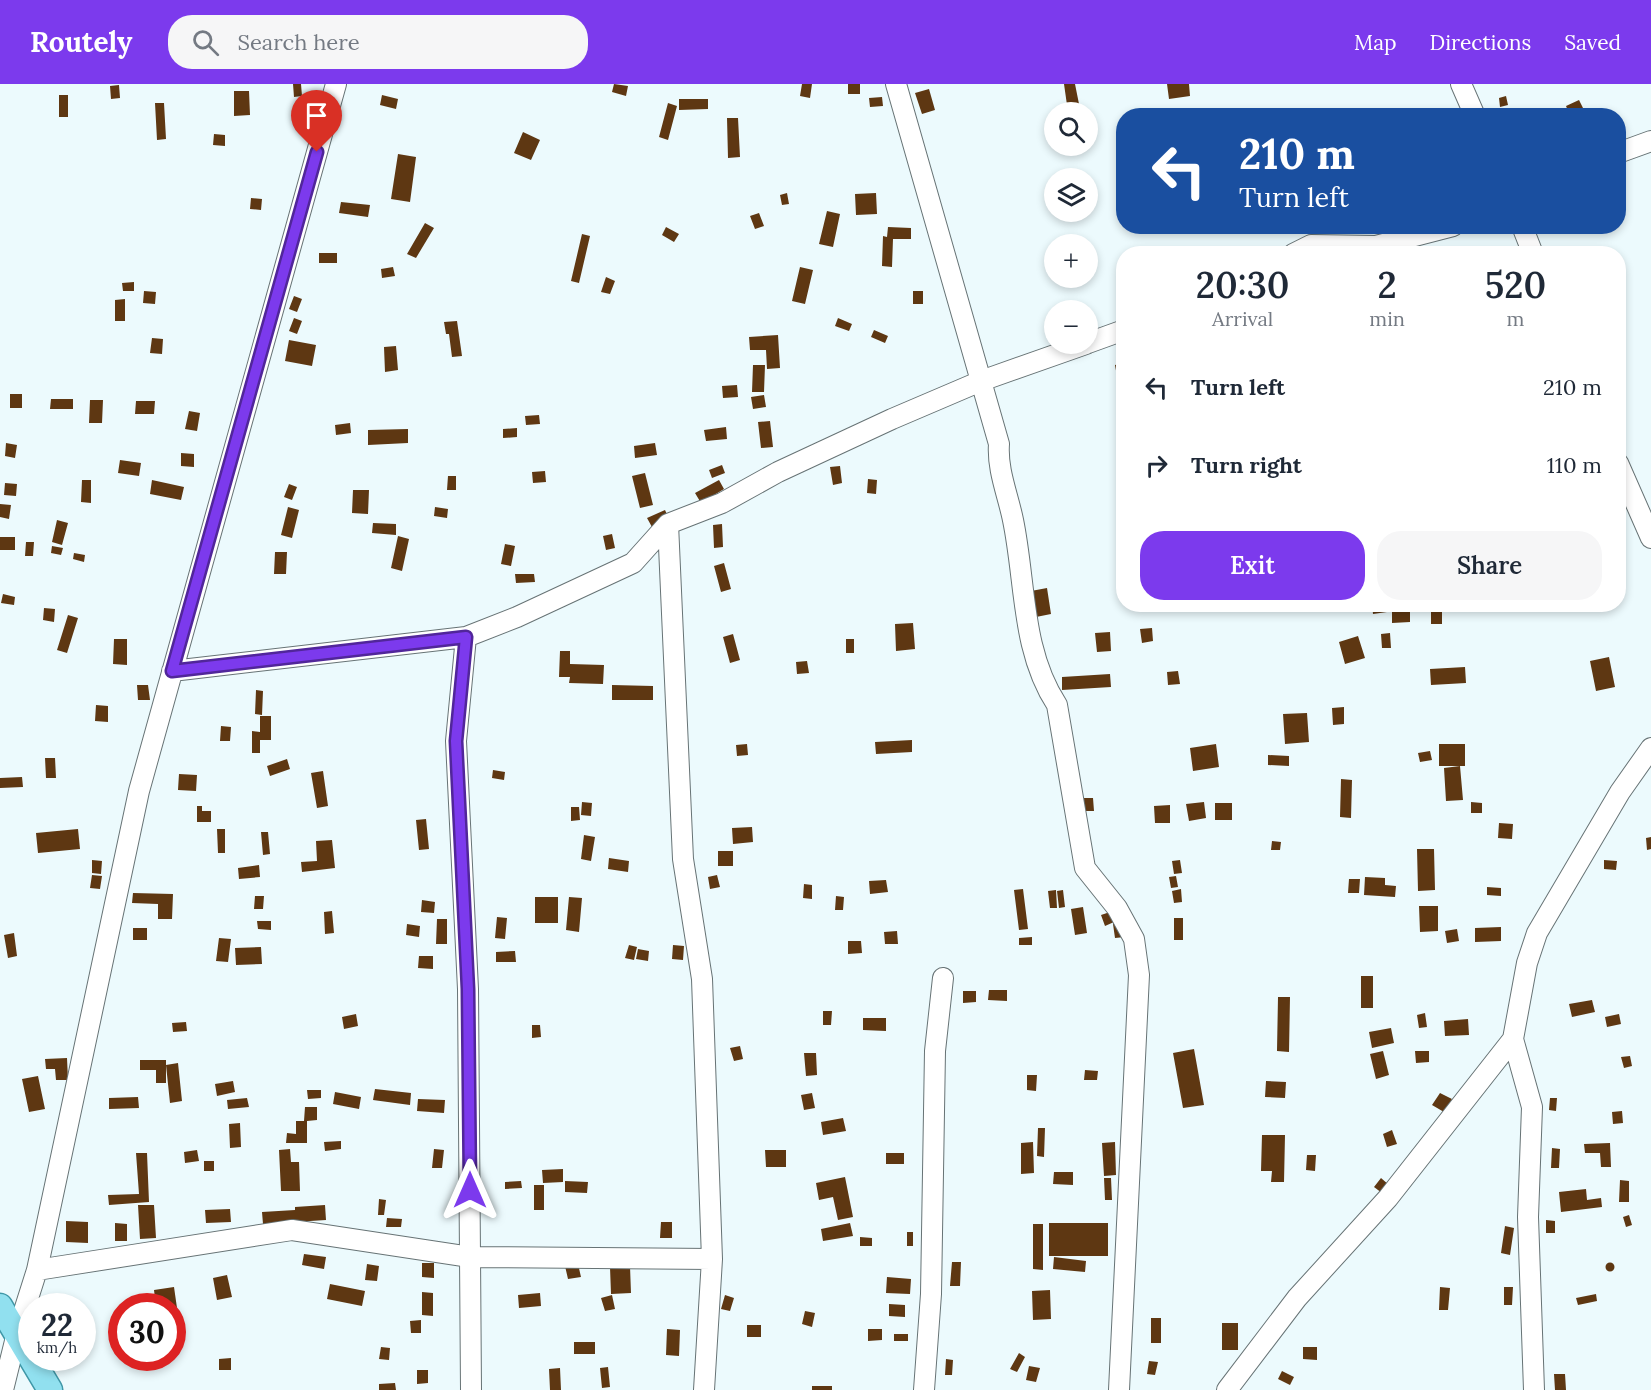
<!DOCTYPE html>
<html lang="en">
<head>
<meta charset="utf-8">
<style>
	body { margin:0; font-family:Lora,serif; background:#f6f6f7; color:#1f2937; height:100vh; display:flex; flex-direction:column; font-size:22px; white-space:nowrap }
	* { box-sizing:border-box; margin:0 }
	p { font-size:20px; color:#747a83 }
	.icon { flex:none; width:33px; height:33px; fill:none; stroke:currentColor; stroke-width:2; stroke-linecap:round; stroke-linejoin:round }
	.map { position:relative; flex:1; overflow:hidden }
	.details { position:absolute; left:1116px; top:162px; width:510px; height:366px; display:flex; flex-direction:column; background:#fff; border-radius:24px; box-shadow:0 3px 9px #0003 }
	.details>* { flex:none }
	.top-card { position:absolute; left:1116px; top:24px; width:510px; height:126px; border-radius:24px; box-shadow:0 3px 9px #0003; background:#1a4fa0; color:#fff; overflow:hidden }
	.buttons { position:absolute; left:1044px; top:18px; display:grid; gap:12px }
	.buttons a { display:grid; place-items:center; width:54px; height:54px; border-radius:50%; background:#fff; box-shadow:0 3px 9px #0003; font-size:30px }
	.speed { position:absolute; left:18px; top:1209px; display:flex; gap:12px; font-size:30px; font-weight:700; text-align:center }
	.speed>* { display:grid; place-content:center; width:78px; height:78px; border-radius:50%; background:#fff; box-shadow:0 3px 9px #0003; line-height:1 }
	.speed small { font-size:15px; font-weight:400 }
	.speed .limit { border:9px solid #d22; background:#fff; color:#111 }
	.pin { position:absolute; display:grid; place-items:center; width:51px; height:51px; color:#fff; margin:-62px -26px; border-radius:50% 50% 50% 0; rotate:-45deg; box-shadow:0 0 6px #0007 }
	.pin .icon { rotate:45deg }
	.me { position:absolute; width:66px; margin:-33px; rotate:0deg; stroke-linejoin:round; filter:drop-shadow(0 0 4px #0008) }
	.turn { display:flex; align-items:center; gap:21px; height:126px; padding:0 24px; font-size:27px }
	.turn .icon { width:78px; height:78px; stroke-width:2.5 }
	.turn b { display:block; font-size:42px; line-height:51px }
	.eta { display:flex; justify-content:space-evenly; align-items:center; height:102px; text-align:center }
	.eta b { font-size:36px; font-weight:600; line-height:42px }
	.action { display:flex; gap:12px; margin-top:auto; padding:12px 24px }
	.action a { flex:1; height:69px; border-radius:24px; background:#7c3aed; color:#fff; font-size:24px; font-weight:600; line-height:69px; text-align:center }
	.action a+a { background:#f6f6f7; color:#1f2937 }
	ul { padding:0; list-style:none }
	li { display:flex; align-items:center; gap:18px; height:78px; padding:0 24px }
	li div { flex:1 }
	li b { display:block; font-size:22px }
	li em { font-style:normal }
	header { display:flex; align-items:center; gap:36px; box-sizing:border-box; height:84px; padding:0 30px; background:#7c3aed; color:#fff }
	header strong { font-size:28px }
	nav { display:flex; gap:33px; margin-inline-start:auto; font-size:21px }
	.search { width:420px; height:54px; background:#f6f6f7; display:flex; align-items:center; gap:15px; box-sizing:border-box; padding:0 21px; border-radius:24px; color:#747a83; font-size:22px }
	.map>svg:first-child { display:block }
	.building { fill:#5e3712 }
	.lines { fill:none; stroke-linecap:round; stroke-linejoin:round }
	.minor-casing { stroke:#677375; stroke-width:22 }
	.major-casing { stroke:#3f97a7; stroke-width:27 }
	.minor { stroke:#fff; stroke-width:20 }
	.major { stroke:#91e0ef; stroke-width:24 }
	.route-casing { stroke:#51269a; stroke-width:15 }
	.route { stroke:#7c3aed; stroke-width:10 }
</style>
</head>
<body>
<header>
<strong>Routely</strong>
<div class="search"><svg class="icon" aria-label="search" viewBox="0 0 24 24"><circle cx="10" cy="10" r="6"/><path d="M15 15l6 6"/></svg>Search here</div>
<nav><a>Map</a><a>Directions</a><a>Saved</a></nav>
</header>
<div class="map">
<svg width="1651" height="1306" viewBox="0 0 1651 1306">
	<rect width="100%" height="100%" fill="#ecfafd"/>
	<path class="building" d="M293 0H301L302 12 294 13Z
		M614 0 628 2 626 12 612 8Z
		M802 0H812L810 14 800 12Z
		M848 0H860V10H848Z
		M1064 0H1075L1079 20 1067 21Z
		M1167 0H1189L1190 12 1169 15Z
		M119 1 120 14 111 15 110 2Z
		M929 5 935 26 922 30 915 9Z
		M234 7H249L250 31 234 32Z
		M59 11H68V33H59Z
		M382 11 398 15 396 25 380 21Z
		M1506 12 1508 21 1500 23 1499 14Z
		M882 13 883 22 870 23 869 14Z
		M679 15H708V25L679 26Z
		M1579 16 1587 32H1570L1566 22Z
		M155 19H164L166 55 157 56Z
		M668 19 677 22 668 56 659 53Z
		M727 34H738L740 73 728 74Z
		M523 48 540 56 531 76 514 69Z
		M214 50 225 51V62L213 61Z
		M398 70 416 73 410 118 391 115Z
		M787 109 789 120 782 121 780 111Z
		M876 109 877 130 856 131 855 110Z
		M251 114 262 115 261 126 250 125Z
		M341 118 370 121 368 133 339 129Z
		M827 127 840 130 833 163 819 160Z
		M759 129 764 142 755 145 750 132Z
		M425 139 434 144 416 174 407 170Z
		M666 143 679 150 674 158 662 151Z
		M888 143 911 144V155H893L892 183 882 182 883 152 887 153Z
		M582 150 590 152 579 199 571 197Z
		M319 169H337V179H319Z
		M393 183 395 192 382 194 381 185Z
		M800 183 813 186 805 220 792 217Z
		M606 193 615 197 610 210 601 208Z
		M134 198V207H123L122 199Z
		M144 207 156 208 155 220 143 219Z
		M913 207H923V220H913Z
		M294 212 302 215 297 228 289 225Z
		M125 215V237H115V216Z
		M294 234 302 237 297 250 289 247Z
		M838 234 852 240 849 247 835 242Z
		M457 237 462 272 452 273 449 250H446L444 238Z
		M874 246 888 252 885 259 871 253Z
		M778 251 780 284 767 285 766 266H750L749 253Z
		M152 254 163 255 162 270 150 269Z
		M289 256 316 261 312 282 285 277Z
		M396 262 398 286 385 288 384 263Z
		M1124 279V320H1122L1115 281Z
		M753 281H765L764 308H752Z
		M737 301 738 313 723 314 722 302Z
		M10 310H22V324H10Z
		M764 311 766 323 753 325 751 313Z
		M51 315H73V325H50Z
		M90 316H103L102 339H89Z
		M136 317H155L154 330H135Z
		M189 327 200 329 197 347 185 345Z
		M539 331 540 340 526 341 525 332Z
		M770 337 773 363 761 364 758 338Z
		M350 339 351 349 336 351 335 341Z
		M726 343 727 355 706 357 704 346Z
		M517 344V353L503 354V345Z
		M408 345V359L368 361V346Z
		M6 359 17 361 15 374 5 372Z
		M655 359 657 371 635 374 634 362Z
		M181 369 194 370V383L181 382Z
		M120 376 141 379 139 392 118 389Z
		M722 381 725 389 712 394 709 386Z
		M840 382 842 399 833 401 830 383Z
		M545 387 546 398 533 399 532 388Z
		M645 389 653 421 640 424 632 392Z
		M448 392H456V406H447Z
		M868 395 877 396 876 410 867 409Z
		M82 396H91V419L81 418Z
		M152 396 184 403 181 416 150 410Z
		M719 396 724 405 701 419 695 409Z
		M5 399 17 400 16 412 4 411Z
		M289 400 297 403 292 416 284 413Z
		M353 406H369L368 430 352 429Z
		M0 420 11 421 9 435 0 433Z
		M288 423 299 426 292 454 281 451Z
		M435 423 448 425 447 434 434 432Z
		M665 426 669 435 652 443 647 434Z
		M57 436 68 439 62 461 52 458Z
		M373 439 396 440V451L372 449Z
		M722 440 723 463 714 464 713 441Z
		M612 450 615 464 606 466 603 452Z
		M398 452 409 455 402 487 391 484Z
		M0 453H15V466H0Z
		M26 458H34L33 472H25Z
		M505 460 515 462 511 482 501 480Z
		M52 462 63 464 61 471 51 469Z
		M275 468H287L286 490H274Z
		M74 469 85 471 84 478 73 475Z
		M724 479 731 505 721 508 714 482Z
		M515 490H534L535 498 516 499Z
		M1047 504 1051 530 1036 533 1031 507Z
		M3 510 15 513 14 521 1 519Z
		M1372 520H1400L1401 526 1373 530Z
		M1441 520H1453V523L1442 526Z
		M44 524 55 525 54 538 43 536Z
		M1410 527V538L1392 539V528Z
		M1431 527H1442V540H1431Z
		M68 531 78 534 67 569 57 566Z
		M913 539 915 565 896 567 895 540Z
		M1152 544 1153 557 1142 559 1140 545Z
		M1110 548 1111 567 1097 568 1095 549Z
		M1390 549 1391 564H1382L1381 550Z
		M733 550 740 576 730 579 723 553Z
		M1358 552 1365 574 1345 580 1339 558Z
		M114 555H127V581L113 580Z
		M846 555H854V569H846Z
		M560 567H570V580L604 581 603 600 569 599 570 593H559Z
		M1609 573 1615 603 1596 607 1590 577Z
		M807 577 809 589 797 590 796 578Z
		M1465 583 1466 599 1431 601 1430 585Z
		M1178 587 1180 600 1168 601 1167 588Z
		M1110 590 1111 603 1062 606V593Z
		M137 601H148L150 616H138Z
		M612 601 653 602V616H612Z
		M256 606 263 607 262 631 255 630Z
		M96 621 108 622V638L95 637Z
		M1344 623V640L1333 641 1332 624Z
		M1307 629 1309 658 1285 660 1283 630Z
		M260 632H271V656H260V669H252V647L260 648Z
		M221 642 231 643 230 657H220Z
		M912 656V668L876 670 875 658Z
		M747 660 748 671 737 672 736 661Z
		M1216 660 1219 683 1193 687 1190 664Z
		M1439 660H1465V682H1439Z
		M1430 667 1432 676 1420 678 1418 669Z
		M1268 671 1289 672V682L1268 681Z
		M45 674H55L56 694H46Z
		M287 675 290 685 270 692 267 682Z
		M1460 682 1463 716 1446 717 1444 684Z
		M493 686 505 688 504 696 492 694Z
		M323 687 328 722 317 724 311 689Z
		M179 690 197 691 196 707 178 706Z
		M22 693 23 703 0 704V694Z
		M1341 695 1352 696 1351 734 1340 733Z
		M1083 714H1093L1094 727H1083Z
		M582 718 592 719 591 732 581 731Z
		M1204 718 1206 734 1189 737 1186 720Z
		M1471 718 1482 719V729H1471Z
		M1215 719H1232V736H1215Z
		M1170 721V739H1155L1154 722Z
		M197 722H202V727H211V738H197Z
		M571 723H579L580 736 571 737Z
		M426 735 429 765 419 766 416 736Z
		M1499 739 1513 740 1512 755 1498 754Z
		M752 743 753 758 733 760 732 744Z
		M78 745 80 765 38 769 36 749Z
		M217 745H225V769H218Z
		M261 748H268L270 770 263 771Z
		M584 751 595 753 591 777 581 775Z
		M1651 753V765L1647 766 1646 754Z
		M332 756 335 784 302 788 301 778 317 777 316 757Z
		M1272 757 1281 758 1280 766H1271Z
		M1417 765H1434L1435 806 1418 807Z
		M718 767H733V782H718Z
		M609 774 629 777 628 788 608 785Z
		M92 776 102 777 101 790 92 789Z
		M1180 776 1182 789 1174 790 1172 777Z
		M1604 776 1617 777 1616 786 1604 785Z
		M259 781 260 793 239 795 238 784Z
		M92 791 102 792 100 805 90 804Z
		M717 791 720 803 710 805 708 793Z
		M1176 792 1178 803 1171 804 1169 793Z
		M1365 793 1385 794V801L1396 802 1395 813 1364 811Z
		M1349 795H1360L1359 809H1348Z
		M886 796 888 808 870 810 869 797Z
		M804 800 812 801V815L803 814Z
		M1487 803 1501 804V812L1487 811Z
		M1023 805 1028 845 1019 846 1014 806Z
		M1181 805 1182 818 1174 819 1172 807Z
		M1056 806 1057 824H1050L1048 807Z
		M1063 806 1065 823 1059 824 1057 807Z
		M133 809 173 810 172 835H158V820L132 819Z
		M255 812H264L263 825H254Z
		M836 812 844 813 843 826H835Z
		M535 813H558V839H535Z
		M569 813 582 814 579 848 566 846Z
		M422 816 435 818 434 829 421 828Z
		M1419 822H1438V847L1420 848Z
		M1083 823 1087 849 1075 851 1071 825Z
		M332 827 334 849 325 850 324 828Z
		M1110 828 1114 838 1105 842 1101 831Z
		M497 833 507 834 505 855 495 854Z
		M1174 834H1183V856H1174Z
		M437 835H447V860H436Z
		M257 837H271V846L258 845Z
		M1123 839 1125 853 1115 854 1113 840Z
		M407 840 420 842 419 853 406 851Z
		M1501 843V857L1475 858V844Z
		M133 844H147V856H133Z
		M1457 845 1459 857 1447 859 1445 847Z
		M897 847 898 860H885L884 848Z
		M14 849 17 872 8 874 4 851Z
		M1032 853V861H1019V854Z
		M219 854 231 855 228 878 216 877Z
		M848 857H861L862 869 848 870Z
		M629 861 637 863 634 876 625 874Z
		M673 861 684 862 683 876 672 875Z
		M261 863 262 880 236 881 235 864Z
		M638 865 649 867 648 877 636 875Z
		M515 867 516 878H496V868Z
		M419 872H433V885L418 884Z
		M1361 892H1373V924H1361Z
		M989 906H1007V917L988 916Z
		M963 907H976V918L963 919Z
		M1278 913H1290L1289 968 1277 967Z
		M1592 916 1595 928 1572 933 1569 920Z
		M823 927H832L831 941H823Z
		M1425 929 1427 943 1419 944 1417 931Z
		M356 930 358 942 344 945 342 933Z
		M1619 930 1621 940 1607 943 1605 933Z
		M863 934H886V947L863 946Z
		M1468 935 1469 951 1445 952 1444 937Z
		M186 938 187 947 173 948 172 939Z
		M532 941H540L541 953 532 954Z
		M1391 944 1394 959 1372 964 1369 948Z
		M740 962 743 975 734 977 730 964Z
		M1194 965 1204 1021 1183 1024 1173 969Z
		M1383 967 1389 991 1376 995 1370 970Z
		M1415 967H1429V978L1416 979Z
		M804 969H816L817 991 806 992Z
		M1630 972 1632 982 1624 984 1621 973Z
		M67 974 68 996H56L55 985H46L45 975Z
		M140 976H166V999H156V986H140Z
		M178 979 182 1017 170 1019 166 981Z
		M1085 986 1098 987 1097 996H1084Z
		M1027 991H1037L1036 1007 1027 1006Z
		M38 992 45 1025 29 1028 22 995Z
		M233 997 235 1008 217 1012 215 1000Z
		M1266 997 1286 998 1285 1014 1265 1013Z
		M375 1005 411 1009 410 1021 373 1016Z
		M307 1006H321V1014L308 1015Z
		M335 1008 361 1013 359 1025 333 1020Z
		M812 1009 815 1024 804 1026 801 1011Z
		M1440 1009 1452 1015 1444 1028 1432 1021Z
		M138 1013 139 1024 109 1025V1014Z
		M247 1014 249 1023 228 1025 227 1016Z
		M1550 1014H1557L1556 1027 1549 1026Z
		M418 1015 445 1016 444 1029 417 1027Z
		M305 1023H317V1036L307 1037V1059H286L287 1049 296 1050V1037H304Z
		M1622 1027 1623 1039 1613 1040 1612 1028Z
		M843 1034 846 1047 823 1051 821 1038Z
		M240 1039 241 1063 230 1064 229 1040Z
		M1038 1044H1045L1044 1073 1037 1072Z
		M1392 1046 1397 1060 1387 1063 1383 1050Z
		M1262 1051H1285L1284 1098H1271L1272 1087H1261Z
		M341 1057V1065L325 1067 324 1058Z
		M1033 1058 1034 1089 1021 1090V1059Z
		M1115 1058 1116 1091 1104 1092 1102 1059Z
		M1610 1059 1611 1083H1601L1600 1069H1585L1584 1060Z
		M1552 1064 1560 1065 1559 1084H1551Z
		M290 1065 291 1078H299L300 1107H281L279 1066Z
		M434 1065 444 1066 442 1084H432Z
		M197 1066 199 1077 185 1079 184 1068Z
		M765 1066H786V1083H766Z
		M136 1069H147L149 1118 109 1121 108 1111 139 1110Z
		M886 1069H904V1080H886Z
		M1307 1071H1316L1315 1087 1306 1086Z
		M204 1077H214V1087H204Z
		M563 1085V1098L543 1099 542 1086Z
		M1054 1088H1073V1101L1053 1100Z
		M845 1093 853 1133 838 1136 833 1113 819 1116 816 1099Z
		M1104 1094H1111L1112 1116H1105Z
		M1381 1094 1389 1101 1382 1109 1374 1103Z
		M1620 1096 1629 1097V1118H1619Z
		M521 1097 522 1104 505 1105V1098Z
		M565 1097 588 1098 587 1109 565 1108Z
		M534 1101H544V1126H534Z
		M1586 1105 1587 1116 1601 1114 1602 1123 1561 1128 1559 1108Z
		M379 1115 386 1116 384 1131H378Z
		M138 1121H154L156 1154 140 1155Z
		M325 1121 326 1136 263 1140 262 1128 295 1126V1123Z
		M230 1125 231 1138 206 1139 205 1126Z
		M1629 1131 1632 1141 1626 1143 1623 1133Z
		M387 1134 402 1135 401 1143H386Z
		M1546 1136 1555 1137V1149H1546Z
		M66 1137 88 1138V1159L66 1158Z
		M661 1138H672V1154H660Z
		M115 1139 127 1140V1157H115Z
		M850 1139 853 1152 823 1157 821 1145Z
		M1049 1139H1108V1172H1049Z
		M1033 1140H1043V1186L1033 1185Z
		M1505 1142 1514 1144 1510 1171 1501 1169Z
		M907 1148H913V1162H907Z
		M860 1153 872 1154V1162H860Z
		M304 1170 326 1173 324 1185 302 1181Z
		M1054 1173 1086 1177 1085 1188 1053 1185Z
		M952 1178H961L960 1202H950Z
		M1605.5 1183a4.5 4.5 0 1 1 9 0a4.5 4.5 0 1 1-9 0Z
		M422 1179H434V1194L422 1193Z
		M367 1180 379 1182 377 1197 365 1196Z
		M578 1180 581 1193 568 1195 565 1182Z
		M630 1182 631 1209 611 1210 610 1183Z
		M227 1191 232 1213 217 1216 213 1194Z
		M887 1193 911 1195 910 1210 886 1209Z
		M330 1200 365 1207 362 1222 327 1215Z
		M174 1203 177 1224 156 1222 154 1206Z
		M1440 1203 1450 1204 1448 1226H1439Z
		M1504 1203H1513L1512 1221H1504Z
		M1050 1206 1051 1235 1033 1236 1032 1207Z
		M422 1208 433 1209V1232L422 1231Z
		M540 1209 541 1222 519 1224 518 1211Z
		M1596 1210 1597 1217 1578 1221 1576 1214Z
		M612 1211 615 1225 605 1227 601 1214Z
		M725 1211 734 1214 730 1227 721 1225Z
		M889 1220 905 1221V1233L889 1232Z
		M805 1227 815 1229 812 1243 802 1240Z
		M181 1229 182 1240 172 1242V1231Z
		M1151 1234H1161V1259H1151Z
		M421 1236V1249H411L410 1237Z
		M1222 1239H1238V1266H1222Z
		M747 1241H761V1253H747Z
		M667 1245 680 1246 679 1272 666 1271Z
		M868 1245H882V1256L868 1257Z
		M894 1250H908V1257H894Z
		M574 1258H595V1270H574Z
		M381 1263 390 1264 389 1276 379 1275Z
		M1303 1263H1317V1276L1303 1275Z
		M1019 1269 1025 1273 1017 1288 1010 1285Z
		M231 1274V1286H219V1275Z
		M946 1275 953 1276 952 1291H945Z
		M1149 1277 1158 1278 1155 1291 1147 1290Z
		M1029 1282 1040 1284 1036 1298 1026 1296Z
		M608 1283 610 1303 602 1304 600 1284Z
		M560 1284 561 1306H550L549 1285Z
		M417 1286H428V1299L417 1300Z
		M1282 1287 1294 1293 1290 1301 1278 1295Z
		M1554 1290H1565L1566 1306H1555Z
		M395 1299 396 1306H379V1300Z
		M812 1302H832V1306H812Z"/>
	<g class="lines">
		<defs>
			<path id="minor" d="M896 0 999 360C997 386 1008 411 1013 436 1026 499 1021 566 1057 621L1085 784 1117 824 1134 855 1139 891 1119 1306
				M1461 0 1475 32
				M1618 69 1651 57
				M1522 142 1533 170
				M1293 170 1311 161 1376 162 1453 142
				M1088 259 1124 246
				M1618 379 1651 454
				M668 440 683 775 702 895 712 1175 704 1306
				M466 553 456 657 468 905 471 1306
				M172 587 466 553 517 533 633 479 668 440 722 419 778 388 892 335 981 297 1086 260
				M1513 955 1532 1023 1528 1133 1534 1306
				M37 1186 292 1146 470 1173 712 1175
				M3 1306 17 1249 37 1186 139 707 336 0
				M924 1306 931 1210 935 967 943 894
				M1227 1306 1297 1214 1388 1114 1513 955 1527 879 1537 849 1620 708 1651 664"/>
			<path id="major" d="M0 1222 50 1306"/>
		</defs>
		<use href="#minor" class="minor-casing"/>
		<use href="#major" class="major-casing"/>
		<use href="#minor" class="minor"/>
		<use href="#major" class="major"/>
	</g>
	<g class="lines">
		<defs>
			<path id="route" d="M317 68 172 587 466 553 456 657 468 905 470 1106"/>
		</defs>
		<use href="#route" class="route-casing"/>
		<use href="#route" class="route"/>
	</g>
</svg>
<div class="buttons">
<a><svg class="icon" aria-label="search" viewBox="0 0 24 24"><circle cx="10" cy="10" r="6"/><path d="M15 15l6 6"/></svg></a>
<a><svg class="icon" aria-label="layers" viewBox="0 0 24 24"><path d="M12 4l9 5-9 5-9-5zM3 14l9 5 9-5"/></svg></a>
<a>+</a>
<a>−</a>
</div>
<div class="speed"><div>22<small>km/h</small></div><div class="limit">30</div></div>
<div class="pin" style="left:317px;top:68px;background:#d93025"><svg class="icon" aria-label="arrive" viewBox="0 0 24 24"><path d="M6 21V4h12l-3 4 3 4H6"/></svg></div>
<svg class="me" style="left:470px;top:1106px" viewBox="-20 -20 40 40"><path d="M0-17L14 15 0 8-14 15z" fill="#7c3aed" stroke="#fff" stroke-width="4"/></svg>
<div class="top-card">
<div class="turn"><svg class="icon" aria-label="left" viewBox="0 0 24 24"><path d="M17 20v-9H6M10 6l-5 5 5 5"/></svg><div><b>210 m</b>Turn left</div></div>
</div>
<section class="details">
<div class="eta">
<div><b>20:30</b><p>Arrival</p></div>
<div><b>2</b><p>min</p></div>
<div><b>520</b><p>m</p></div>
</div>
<ul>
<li><svg class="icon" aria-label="left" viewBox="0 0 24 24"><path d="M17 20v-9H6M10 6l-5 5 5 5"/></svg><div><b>Turn left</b></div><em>210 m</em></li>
<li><svg class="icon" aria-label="right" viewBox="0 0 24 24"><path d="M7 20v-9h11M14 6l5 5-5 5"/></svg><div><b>Turn right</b></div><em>110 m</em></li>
</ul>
<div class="action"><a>Exit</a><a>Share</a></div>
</section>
</div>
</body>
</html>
